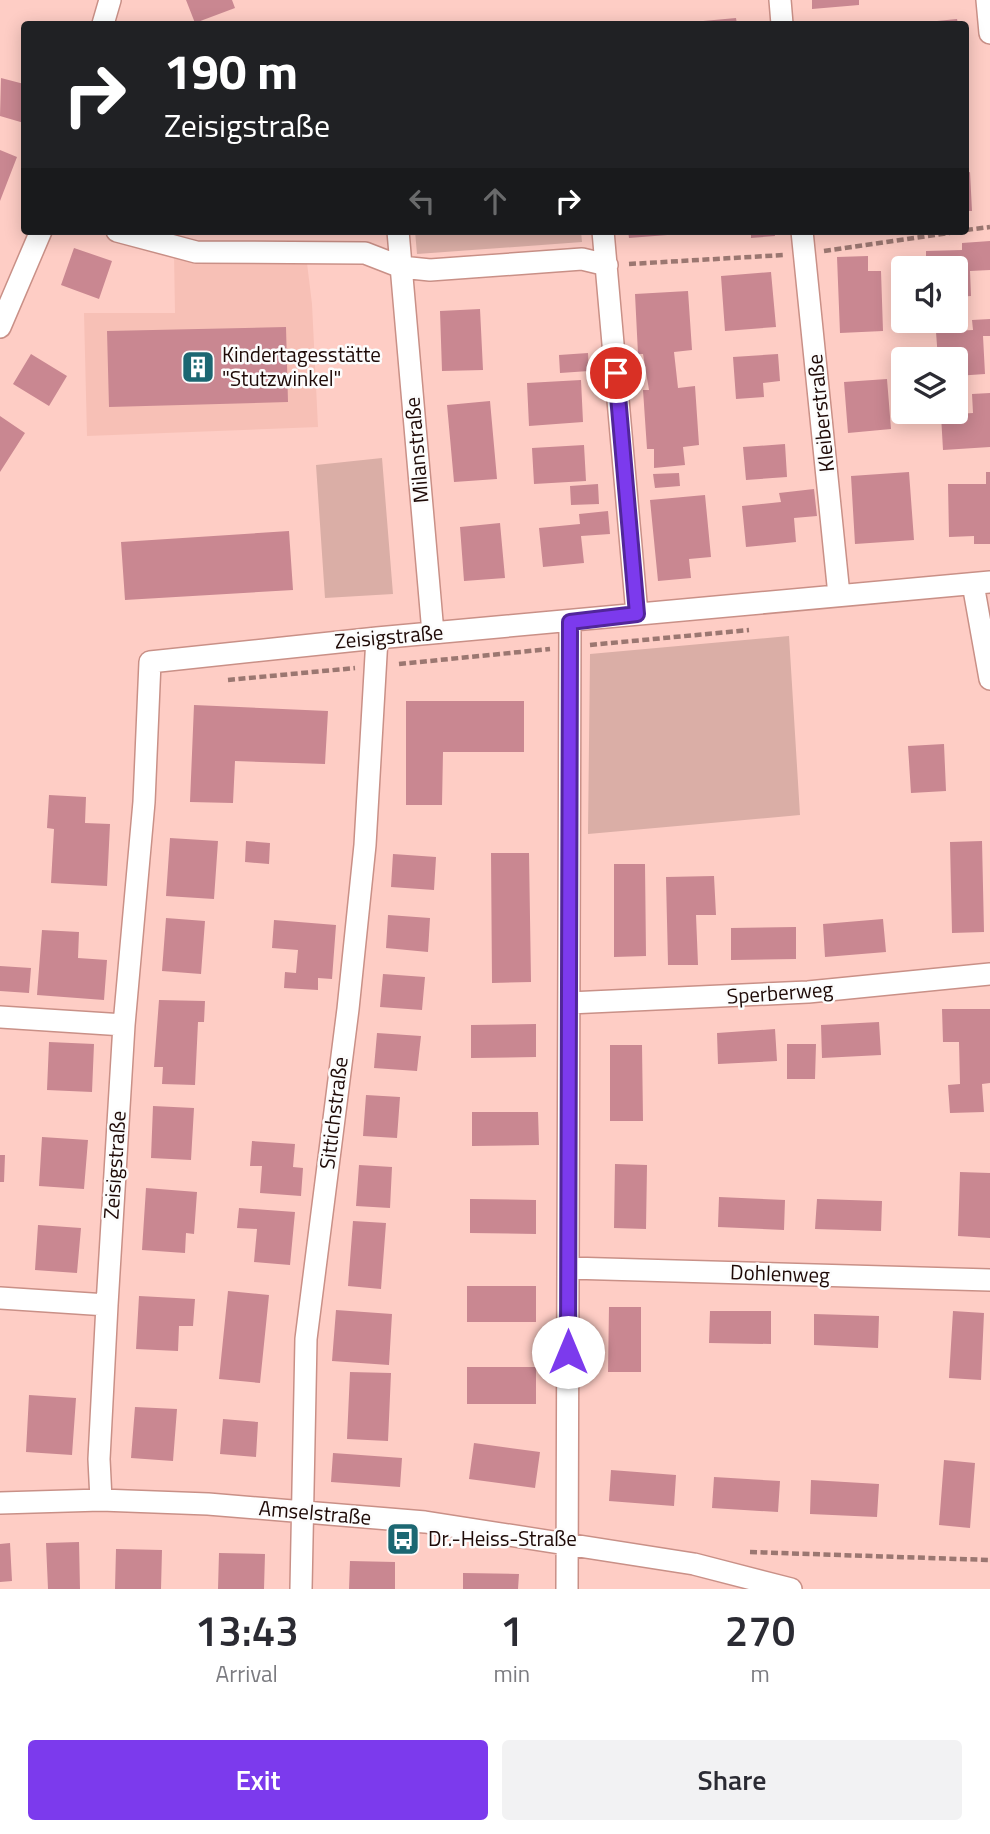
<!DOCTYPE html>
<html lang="en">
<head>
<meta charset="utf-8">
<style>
	body { margin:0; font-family:"Titillium Web",sans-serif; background:#f2f2f3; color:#2b2b33; height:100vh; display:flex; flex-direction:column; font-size:26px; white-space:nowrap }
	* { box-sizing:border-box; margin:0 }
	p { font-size:23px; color:#7c7c81 }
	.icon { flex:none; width:38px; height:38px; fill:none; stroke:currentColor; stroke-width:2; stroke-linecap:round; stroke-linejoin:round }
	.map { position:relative; height:1589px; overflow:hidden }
	.sheet { display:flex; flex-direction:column; background:#fff; flex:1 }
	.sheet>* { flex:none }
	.top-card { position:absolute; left:21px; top:21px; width:948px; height:214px; border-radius:7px; box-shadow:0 4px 18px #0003; background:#202124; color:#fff; overflow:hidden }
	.fabs { position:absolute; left:891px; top:256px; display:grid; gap:14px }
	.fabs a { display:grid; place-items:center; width:77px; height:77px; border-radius:7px; background:#fff; box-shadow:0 4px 18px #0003; font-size:35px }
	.pin { position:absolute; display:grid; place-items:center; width:60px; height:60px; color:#fff; margin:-30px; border:4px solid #fff; border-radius:50%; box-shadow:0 2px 7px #0007 }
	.me { position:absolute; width:77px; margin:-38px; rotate:0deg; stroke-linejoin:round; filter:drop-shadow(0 0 5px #0008) }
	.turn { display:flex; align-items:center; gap:24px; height:147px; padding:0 28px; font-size:32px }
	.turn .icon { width:91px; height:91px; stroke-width:2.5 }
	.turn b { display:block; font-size:49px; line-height:60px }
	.lanes { display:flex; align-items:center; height:66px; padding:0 28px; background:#0003; justify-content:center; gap:35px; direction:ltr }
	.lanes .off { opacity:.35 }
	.eta { display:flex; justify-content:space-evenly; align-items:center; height:119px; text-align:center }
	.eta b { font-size:42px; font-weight:600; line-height:49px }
	.cta { display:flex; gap:14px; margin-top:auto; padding:14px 28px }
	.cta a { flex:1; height:80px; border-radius:7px; background:#7c3aed; color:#fff; font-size:28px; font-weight:600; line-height:80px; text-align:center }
	.cta a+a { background:#f2f2f3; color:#2b2b33 }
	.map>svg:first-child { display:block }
	.built { fill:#f7c0b6 }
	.green { fill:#daaea6 }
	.building { fill:#c98791 }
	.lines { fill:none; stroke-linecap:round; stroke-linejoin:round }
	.minor-casing { stroke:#c99087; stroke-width:24 }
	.path { stroke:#9b7771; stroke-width:4.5; stroke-dasharray:7 3.5; stroke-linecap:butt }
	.minor { stroke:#fff; stroke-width:21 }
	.route-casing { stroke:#51269a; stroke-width:18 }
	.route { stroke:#7c3aed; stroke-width:12 }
	.labels { text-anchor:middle; stroke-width:5; stroke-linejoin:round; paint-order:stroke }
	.poi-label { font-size:21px; fill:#1e0a07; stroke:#fcfcfc; text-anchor:start }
	.street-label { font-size:21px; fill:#1e0a07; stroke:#fcfcfc }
</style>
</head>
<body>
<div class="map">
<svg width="990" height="1589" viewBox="0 0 990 1589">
	<rect width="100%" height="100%" fill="#fecdc5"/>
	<path class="built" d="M174 254 307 263 312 304 318 427 87 436 84 313H175Z"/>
	<path class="green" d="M415 231H581L582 242 417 254Z
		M382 458 393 594 325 598 316 465Z
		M789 636 800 815 588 834 590 654Z"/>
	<path class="building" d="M186 0H232L235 8 195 23Z
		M812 0H859V5L812 9Z
		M736 18 737 24H692V22Z
		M957 19 958 24H917V23Z
		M1 78 24 84V123L0 116Z
		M0 150 17 157 0 201Z
		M970 172 972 211H966V173Z
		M628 231H680V234L629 238Z
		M751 231H774L775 236 751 238Z
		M990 241V270L970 271 971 296 956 297V268H926V251L962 250V243Z
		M74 248 112 261 99 299 61 285Z
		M868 256V271H881L883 331 840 333 837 257Z
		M771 272 776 327 725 331 721 276Z
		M688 291 692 350 674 352 678 388 695 386 699 445 683 447 685 465 654 468V449H647L643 390H649L643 354H638L635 294Z
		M480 309 483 370 442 371 440 311Z
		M990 319V336H983L985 374 956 376V359H938L936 332 973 330 972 320Z
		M286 327 288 402 109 407 107 331Z
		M588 353 589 371 560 373 559 355Z
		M31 354 67 376 49 406 13 384Z
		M778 354 780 381 763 383 764 397 736 399 733 357Z
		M887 379 891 429 848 433 844 382Z
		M581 380 583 422 529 426 527 383Z
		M990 393V447L943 450 941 415 973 413 972 394Z
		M490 401 497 479 454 482 447 405Z
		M0 416 25 433 0 472Z
		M785 444 787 477 746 480 743 447Z
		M584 445 586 481 534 484 532 448Z
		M909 472 914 540 855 544 851 476Z
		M986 472H990V544H974V536L949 537 948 484H986Z
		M679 473 680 486 655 488 653 474Z
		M598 484 599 504 571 505 570 486Z
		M814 489 817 516 794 518 796 542 746 547 742 506 781 502 779 493Z
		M705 495 711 557 689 559 691 578 658 581 650 500Z
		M608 511 610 534 581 536 584 563 543 567 539 528 580 524 579 514Z
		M500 523 505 578 464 581 460 527Z
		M289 531 293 590 125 600 121 542Z
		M406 701H524V752H443L442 805H406Z
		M194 705 328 711 325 764 235 761 233 803 190 802Z
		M944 744 946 791 911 793 908 746Z
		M49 795 86 797 85 823 110 824 107 886 51 883 54 829 47 828Z
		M170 838 218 841 214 899 166 896Z
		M246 841 270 843 269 864 245 862Z
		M982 841 984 932 952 933 950 842Z
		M491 853H529L531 982 492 983Z
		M393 854 436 857 434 890 391 887Z
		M614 864H645L646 956 614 957Z
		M714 876 716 915H696L698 965H668L666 877Z
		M388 915 430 918 428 952 386 948Z
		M166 918 205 921 201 974 162 971Z
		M883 919 886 952 825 957 823 924Z
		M274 920 336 925 332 979 318 978V990L284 988 285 972 296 973 298 950 272 948Z
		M796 927V959L731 960V928Z
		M42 930 79 932 78 958 107 960 104 1000 37 995Z
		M0 966 31 968 29 993 0 991Z
		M383 974 425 977 422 1010 380 1007Z
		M159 1000 205 1001 204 1022H198L195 1085 162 1084 163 1067H154Z
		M942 1009H990V1083L982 1084 984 1112 950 1113 948 1085 960 1084 959 1042H943Z
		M879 1022 881 1055 822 1058 821 1025Z
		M536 1024V1057L471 1058V1025Z
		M775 1029 777 1061 718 1064 717 1033Z
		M377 1033 421 1036 417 1071 374 1068Z
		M49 1042 94 1044 92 1092 47 1090Z
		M787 1044H816L815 1079H787Z
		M610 1045H642L643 1121H610Z
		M366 1095 400 1097 397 1138 363 1136Z
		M153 1106 194 1108 191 1160 151 1158Z
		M472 1112H538L539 1145 472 1146Z
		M42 1137 88 1140 84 1189 39 1186Z
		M252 1141 295 1144 293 1167 303 1168 301 1196 260 1193 262 1166H250Z
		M0 1155H5L4 1182H0Z
		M615 1164 647 1165 646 1229 614 1228Z
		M359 1165 392 1167 390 1208 356 1206Z
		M960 1172 990 1173V1238L958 1236Z
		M146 1188 197 1192 194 1234 186 1233 185 1253 142 1250Z
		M719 1197 785 1200 784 1230 718 1227Z
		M470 1199 536 1200V1234L470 1233Z
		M817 1199 882 1201 881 1231 815 1229Z
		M239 1208 295 1212 290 1265 254 1262 257 1229 237 1228Z
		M353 1221 386 1223 381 1289 348 1286Z
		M38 1225 81 1228 77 1273 35 1270Z
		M467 1286H536V1322H467Z
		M228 1291 269 1295 260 1383 219 1379Z
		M139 1296 195 1299 193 1326H179L178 1351 136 1349Z
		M609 1307H641V1372H608Z
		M336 1310 392 1314 389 1365 332 1361Z
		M710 1311H771V1344L709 1343Z
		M953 1311 984 1313 981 1380 949 1378Z
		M814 1314 879 1316 878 1348 814 1345Z
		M467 1367H536V1404H467Z
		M350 1372 391 1373 388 1441 347 1439Z
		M29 1395 76 1398 72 1455 26 1452Z
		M135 1407 177 1409 173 1461 131 1458Z
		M223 1419 258 1422 256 1457 220 1454Z
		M474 1443 540 1452 535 1488 469 1479Z
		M333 1453 402 1458 400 1487 331 1482Z
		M944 1460 975 1463 970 1528 939 1525Z
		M611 1470 676 1475 674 1506 609 1501Z
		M714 1477 780 1481 778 1512 712 1508Z
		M811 1480 879 1484 877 1517 810 1514Z
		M79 1542 80 1589H48L46 1543Z
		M10 1543 12 1581 0 1582V1544Z
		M116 1549 162 1550 161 1589H115Z
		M219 1553 265 1554 264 1589H218Z
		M350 1561 395 1562V1589H349Z
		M463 1573 519 1574 518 1589H463Z"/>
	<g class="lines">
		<defs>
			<path id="minor" d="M780 0 782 24
				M987 0 990 33
				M103 24 110 0
				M117 231 196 252 365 253 401 267 430 270 582 259 607 265
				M398 231 433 633
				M603 231 637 614
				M802 231 839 595
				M0 327 41 231
				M973 584 990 679
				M569 1003 808 992 990 974
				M0 1017 124 1025
				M569 1268 990 1280
				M0 1298 107 1305
				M101 1500 99 1459 107 1305 124 1025 144 802 150 662 377 638 990 582
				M0 1503 101 1500 208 1504 425 1522 694 1564 791 1589
				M301 1589 306 1339 348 1009 365 845 377 638
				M567 1589 570 622"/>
		</defs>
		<use href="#minor" class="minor-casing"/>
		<path class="path" d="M966 230 990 227
			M824 251 962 231
			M629 264 784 255
			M590 645 749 630
			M399 664 550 649
			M228 680 355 668
			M750 1552 990 1560"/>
		<use href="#minor" class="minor"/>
	</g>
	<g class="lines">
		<defs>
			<path id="route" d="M568 1352 570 622 637 614 616 373"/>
		</defs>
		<use href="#route" class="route-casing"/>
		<use href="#route" class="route"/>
	</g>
	<defs>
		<symbol id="building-square" viewBox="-11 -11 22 22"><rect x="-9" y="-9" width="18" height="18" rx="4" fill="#1c6772" stroke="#fcfcfc"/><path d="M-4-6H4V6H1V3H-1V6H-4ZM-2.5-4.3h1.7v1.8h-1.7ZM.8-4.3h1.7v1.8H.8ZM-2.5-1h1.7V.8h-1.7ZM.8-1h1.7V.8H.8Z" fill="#fff"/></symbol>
		<symbol id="bus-square" viewBox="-11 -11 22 22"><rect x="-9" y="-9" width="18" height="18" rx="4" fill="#1c6772" stroke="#fcfcfc"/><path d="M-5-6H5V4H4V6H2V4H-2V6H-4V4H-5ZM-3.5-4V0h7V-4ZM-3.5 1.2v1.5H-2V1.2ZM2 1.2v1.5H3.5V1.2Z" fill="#fff"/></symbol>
	</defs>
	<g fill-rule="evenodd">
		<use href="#building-square" x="179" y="348" width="38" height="38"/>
		<use href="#bus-square" x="384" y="1520" width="38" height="38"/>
	</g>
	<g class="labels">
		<g class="poi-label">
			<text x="222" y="362">Kindertagesstätte<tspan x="222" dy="24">"Stutzwinkel"</tspan></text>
			<text x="428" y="1546">Dr.-Heiss-Straße</text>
		</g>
		<g class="street-label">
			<text transform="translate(821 413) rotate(-96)" y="7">Kleiberstraße</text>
			<text transform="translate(417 450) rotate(-95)" y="7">Milanstraße</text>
			<text transform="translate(389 637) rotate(-5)" y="7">Zeisigstraße</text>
			<text transform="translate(780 993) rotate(-4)" y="7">Sperberweg</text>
			<text transform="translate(334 1113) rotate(-83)" y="7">Sittichstraße</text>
			<text transform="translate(115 1165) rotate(-86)" y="7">Zeisigstraße</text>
			<text transform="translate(780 1274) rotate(2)" y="7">Dohlenweg</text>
			<text transform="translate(315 1513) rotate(5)" y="7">Amselstraße</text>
		</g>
	</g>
</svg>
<div class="fabs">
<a><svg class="icon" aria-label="sound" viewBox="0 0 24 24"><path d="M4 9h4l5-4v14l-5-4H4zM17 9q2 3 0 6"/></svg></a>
<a><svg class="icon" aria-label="layers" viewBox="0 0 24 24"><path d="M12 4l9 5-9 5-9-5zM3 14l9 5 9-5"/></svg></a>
</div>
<div class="pin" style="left:616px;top:373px;background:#d93025"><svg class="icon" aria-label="arrive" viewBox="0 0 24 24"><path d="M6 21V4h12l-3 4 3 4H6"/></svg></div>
<svg class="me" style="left:568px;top:1352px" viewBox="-20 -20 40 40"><circle r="19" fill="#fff"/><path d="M0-13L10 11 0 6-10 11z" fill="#7c3aed"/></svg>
<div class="top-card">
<div class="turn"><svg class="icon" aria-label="right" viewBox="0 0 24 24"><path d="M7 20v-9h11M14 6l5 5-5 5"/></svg><div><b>190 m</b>Zeisigstraße</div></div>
<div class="lanes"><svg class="icon off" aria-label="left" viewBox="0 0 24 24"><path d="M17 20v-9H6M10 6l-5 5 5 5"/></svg><svg class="icon off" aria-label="ahead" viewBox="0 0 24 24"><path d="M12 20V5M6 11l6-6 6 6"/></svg><svg class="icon" aria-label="right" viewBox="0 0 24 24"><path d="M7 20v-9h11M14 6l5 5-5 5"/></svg></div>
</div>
</div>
<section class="sheet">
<div class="eta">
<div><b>13:43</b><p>Arrival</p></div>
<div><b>1</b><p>min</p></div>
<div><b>270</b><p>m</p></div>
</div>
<div class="cta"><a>Exit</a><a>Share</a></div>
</section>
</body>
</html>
